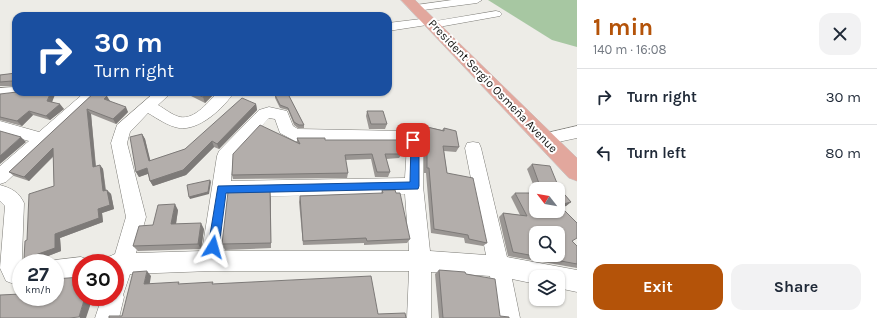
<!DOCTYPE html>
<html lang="en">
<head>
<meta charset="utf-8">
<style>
	body { margin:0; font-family:Karla,sans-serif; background:#f2f2f3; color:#1f2937; height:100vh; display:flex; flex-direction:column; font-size:15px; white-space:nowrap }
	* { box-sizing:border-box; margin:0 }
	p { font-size:13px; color:#747a83 }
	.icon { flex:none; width:22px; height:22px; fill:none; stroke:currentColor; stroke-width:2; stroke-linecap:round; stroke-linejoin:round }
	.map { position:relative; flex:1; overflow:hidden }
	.side { display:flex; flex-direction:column; background:#fff; width:300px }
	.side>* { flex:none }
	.banner { position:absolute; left:12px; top:12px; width:380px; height:84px; border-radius:12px; box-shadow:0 1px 3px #0004; background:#1a4fa0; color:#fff; overflow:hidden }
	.needle { width:26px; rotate:301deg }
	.tools { position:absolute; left:529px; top:182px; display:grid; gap:8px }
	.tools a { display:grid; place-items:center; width:36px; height:36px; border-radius:8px; background:#fff; box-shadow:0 1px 3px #0004; font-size:20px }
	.speed { position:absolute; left:12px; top:254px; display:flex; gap:8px; font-size:20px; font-weight:700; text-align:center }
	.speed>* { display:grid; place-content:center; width:52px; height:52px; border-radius:50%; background:#fff; box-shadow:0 1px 3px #0004; line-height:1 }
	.speed small { font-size:10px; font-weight:400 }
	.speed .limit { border:6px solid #d22; background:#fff; color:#111 }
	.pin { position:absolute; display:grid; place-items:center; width:34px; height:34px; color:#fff; margin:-17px; border-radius:8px; box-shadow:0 2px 6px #0006 }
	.me { position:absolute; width:44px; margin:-22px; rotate:8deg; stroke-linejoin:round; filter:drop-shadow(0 0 3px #0008) }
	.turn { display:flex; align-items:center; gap:14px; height:84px; padding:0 16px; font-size:18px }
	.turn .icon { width:52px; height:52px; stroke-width:2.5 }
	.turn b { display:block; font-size:28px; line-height:34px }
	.round { display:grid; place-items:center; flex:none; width:42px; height:42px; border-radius:12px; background:#f2f2f3 }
	.headline { display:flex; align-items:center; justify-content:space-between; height:68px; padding:0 16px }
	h1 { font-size:24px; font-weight:700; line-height:30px; color:#b45309 }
	.button { display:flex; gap:8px; margin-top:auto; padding:8px 16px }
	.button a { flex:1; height:46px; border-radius:12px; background:#b45309; color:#fff; font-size:16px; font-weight:700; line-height:46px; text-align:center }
	.button a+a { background:#f2f2f3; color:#1f2937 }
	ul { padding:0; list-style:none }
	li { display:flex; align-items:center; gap:12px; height:56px; padding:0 16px; border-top:1px solid #e0e1e3 }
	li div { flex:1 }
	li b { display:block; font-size:15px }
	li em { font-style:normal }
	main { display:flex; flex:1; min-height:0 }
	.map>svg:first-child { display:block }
	.forest { fill:#a7c7a2 }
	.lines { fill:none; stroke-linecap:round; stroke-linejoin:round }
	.minor-casing { stroke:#7d7c77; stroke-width:1 }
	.major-casing { stroke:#c7c7c7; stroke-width:1 }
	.minor { fill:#fff; fill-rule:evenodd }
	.major { fill:#e2a79d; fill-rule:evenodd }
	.wall { fill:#9a9693 }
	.shaded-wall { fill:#7d7a78 }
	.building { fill:#b3aeab; stroke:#7d7a78; fill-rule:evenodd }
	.route { fill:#1a73e8; stroke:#114b97 }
	.labels { text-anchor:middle; stroke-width:4; stroke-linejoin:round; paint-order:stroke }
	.street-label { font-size:12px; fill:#161614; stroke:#fff }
</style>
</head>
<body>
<main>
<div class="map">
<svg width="577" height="318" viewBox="0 0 577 318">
	<rect width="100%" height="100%" fill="#edece7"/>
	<path class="forest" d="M488 0H577V47L552 40Z"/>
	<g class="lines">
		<defs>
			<path id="minor" d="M452 0H482L477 3 416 11 411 8 416 5Z
				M496 11 500 12 502 14 500 16 433 28 429 27 427 25 388 31V23L429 18 433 19 435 21Z
				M16 87V92H23L21 95 0 98V88Z
				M83 92 100 93 6 182 0 184V166L29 141 0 133V121L39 132 84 93Z
				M155 92H172L158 105C165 109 172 115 180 117 195 120 209 101 218 92H234C224 108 199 131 179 128 168 126 158 119 148 113L130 132 127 143 146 217 136 253 202 251 217 156 219 151 259 110 269 107 287 111 293 126 298 129 405 131 419 136 423 144V186L430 251 486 255 465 148 467 143 473 142 479 143 481 148 507 257 577 270V292L558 288V277H536V284L512 279 520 318H496L490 276 431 272V318H407L409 271H211L130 274 123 295 124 297 119 318H95L102 297H115V263H105L108 257 115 254 126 217 111 143 117 125ZM269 118 275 119 280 133 295 141 407 144 405 178 231 181 233 158ZM405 194 409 251H223L229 197Z
				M577 126V138L544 145 538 143 536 139 538 135Z
				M0 185C11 188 19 192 24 203L21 284H14L6 281 0 268 5 206 0 201Z
				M81 257 89 260 90 263H81V279L55 282V263H48L55 260Z"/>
			<path id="major" d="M401 0H415L577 158V181L569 178Z"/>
		</defs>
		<use href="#minor" class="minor-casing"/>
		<use href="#major" class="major-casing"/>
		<use href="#minor" class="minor"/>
		<use href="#major" class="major"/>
	</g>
	<path class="wall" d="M16 73V89L13 86H0V75Z
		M95 92 128 112 116 124 91 114 96 166 100 165 103 169 106 190 111 194 114 209 102 213 103 222 60 238 61 251 30 263 24 259 27 240 54 186 53 157 29 181 14 176 9 172Z
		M190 92H216L205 103 191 96Z
		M287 92 304 125V128H298L294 125 288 110 280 108 275 98V95Z
		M0 94 52 102 64 109 50 120 33 115 22 126 0 120Z
		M256 104 257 110 219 149 214 147 186 175 153 186 150 181 148 174 139 177 136 172 142 134 145 139 150 161 185 149Z
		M367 111 387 124 385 129H369L366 116Z
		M423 126 442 130 444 128 459 147 456 152 444 151 447 173 487 243 483 246 465 243 464 238 431 233 426 173H424V144L421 137V131Z
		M297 138 325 140 402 154 399 158 386 159 390 172 388 177H375L371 159 345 160 348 173 347 178 233 179 232 175 297 142Z
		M532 164 559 188 571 202 566 206 561 207 572 241 577 246V268L508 256 499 217 503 213 520 215 511 197 515 193 536 211 558 189H536V192L527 169Z
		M382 190 410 239 407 243 364 245V243L303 245 299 202 300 196 381 194Z
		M271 198V248L225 250 222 244Z
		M178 210 176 224 204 229 201 249 138 251 133 246 153 225Z
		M439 270 466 274 500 316 509 318H439L435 274Z"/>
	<path class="shaded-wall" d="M51 92H56L51 105 47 101Z
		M209 92H216L205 103 203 97Z
		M107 96 110 101 107 104 104 99Z
		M60 104 64 109 50 120 46 116Z
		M256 104 257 110 219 149 217 144Z
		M126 107 128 112 116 124 113 119Z
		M87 109 91 114 96 171 93 167Z
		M29 111 33 115 22 126 17 121Z
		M142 134 145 139 152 167 149 161Z
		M21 137 26 142 0 164V156Z
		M212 141 214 147 186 175 153 186 150 181Z
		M53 148 57 152 29 181 24 177Z
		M100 165 103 169 106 196 103 191Z
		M147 168 150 173 139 177 136 172Z
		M210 180 211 182 209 194 190 199 189 197Z
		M107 190 111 194 114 209 102 213 103 222 60 238 61 251 30 263 24 259 55 234 98 209Z
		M270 191 271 198V248V243Z
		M571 202 566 206 558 208 559 205Z
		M175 204 178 210 175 230 171 224Z
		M201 223 204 229 201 249 198 244Z
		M147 271 151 276 149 288 144 284Z
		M85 297H93L86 318H80L79 317Z"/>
	<path class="building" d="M16 73V86H14L12 81 0 82V75Z
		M17 92H51L47 101 60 104 46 116 29 111 17 121 0 117V94Z
		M95 92 107 96 104 99 126 107 113 119 87 109 93 167 100 165 103 191 107 190 110 205 98 209 99 218 55 234V248L24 259 25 241 27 240 29 194 54 186 53 148 24 177 9 172Z
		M192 92H209L203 97Z
		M287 92 304 125H299L294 122 288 108 280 105 275 95Z
		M242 98 256 104 217 144 212 141 183 170 150 181 147 168 136 172 130 137 142 134 149 161 185 149Z
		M367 111H383L387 124H371Z
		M260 125 300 144 297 138H325V140H397L402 154H385L390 172H377L372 154 345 155 348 173 232 175 233 154Z
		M423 126 444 131V128L456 131 459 147 443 146 447 173 473 178 487 243 469 239 468 235 434 229 429 168H427V139L424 132Z
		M0 131 21 137 0 156Z
		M532 164 550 166 559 188 571 202 559 205 577 223V238L572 241 577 246V264L513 252 503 213 527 216 515 193H536V211H558V189H541ZM536 233H558V255H536Z
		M210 180 208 192 189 197 187 185Z
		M382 190H395L396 193H400L410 239 367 241 366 238 303 241 300 196 383 193Z
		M270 191 271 243 222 244 228 192Z
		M175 204 171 224 201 223 198 244 133 246 139 226 153 225 158 205Z
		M439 270 465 272 466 274 495 279 500 316 509 317V318H443Z
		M147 271 144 284 179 282 178 284 213 282 212 284 371 276 378 314 405 313 406 318H109V316H122L133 272Z
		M81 277V297H85L79 317 69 318H0V295L21 294V297H55V279Z"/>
	<path class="route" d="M413 136 416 137 419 144V186L418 189 226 193 219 247 217 250 213 252 209 250 208 247 218 186 410 182 411 144 408 140Z"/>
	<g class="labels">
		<g class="street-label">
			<text transform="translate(493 86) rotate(46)" y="4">President Sergio Osmeña Avenue</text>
		</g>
	</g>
</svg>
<div class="tools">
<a><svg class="needle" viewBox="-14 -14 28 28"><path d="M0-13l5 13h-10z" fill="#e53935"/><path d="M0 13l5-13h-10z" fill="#747a83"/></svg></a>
<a><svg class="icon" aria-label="search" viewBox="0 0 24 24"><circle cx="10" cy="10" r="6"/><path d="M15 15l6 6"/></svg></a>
<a><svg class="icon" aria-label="layers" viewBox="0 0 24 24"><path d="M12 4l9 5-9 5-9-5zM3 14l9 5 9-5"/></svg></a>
</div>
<div class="speed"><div>27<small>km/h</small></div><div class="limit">30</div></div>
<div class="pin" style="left:413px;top:140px;background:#d93025"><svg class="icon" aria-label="arrive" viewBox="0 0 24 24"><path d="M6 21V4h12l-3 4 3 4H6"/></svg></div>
<svg class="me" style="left:213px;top:247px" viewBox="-20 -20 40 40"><path d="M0-17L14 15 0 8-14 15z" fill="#1a73e8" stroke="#fff" stroke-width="4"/></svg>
<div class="banner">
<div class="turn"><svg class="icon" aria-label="right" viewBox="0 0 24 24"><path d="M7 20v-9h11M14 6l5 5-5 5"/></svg><div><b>30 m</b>Turn right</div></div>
</div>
</div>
<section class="side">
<div class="headline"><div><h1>1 min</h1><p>140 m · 16:08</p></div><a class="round"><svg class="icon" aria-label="close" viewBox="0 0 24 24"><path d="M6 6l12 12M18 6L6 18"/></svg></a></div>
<ul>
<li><svg class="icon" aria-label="right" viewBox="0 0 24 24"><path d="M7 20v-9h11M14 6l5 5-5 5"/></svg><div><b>Turn right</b></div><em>30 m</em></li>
<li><svg class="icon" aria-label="left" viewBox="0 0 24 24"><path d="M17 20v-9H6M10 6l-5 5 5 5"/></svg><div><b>Turn left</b></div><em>80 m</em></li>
</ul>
<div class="button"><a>Exit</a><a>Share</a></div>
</section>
</main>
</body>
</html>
